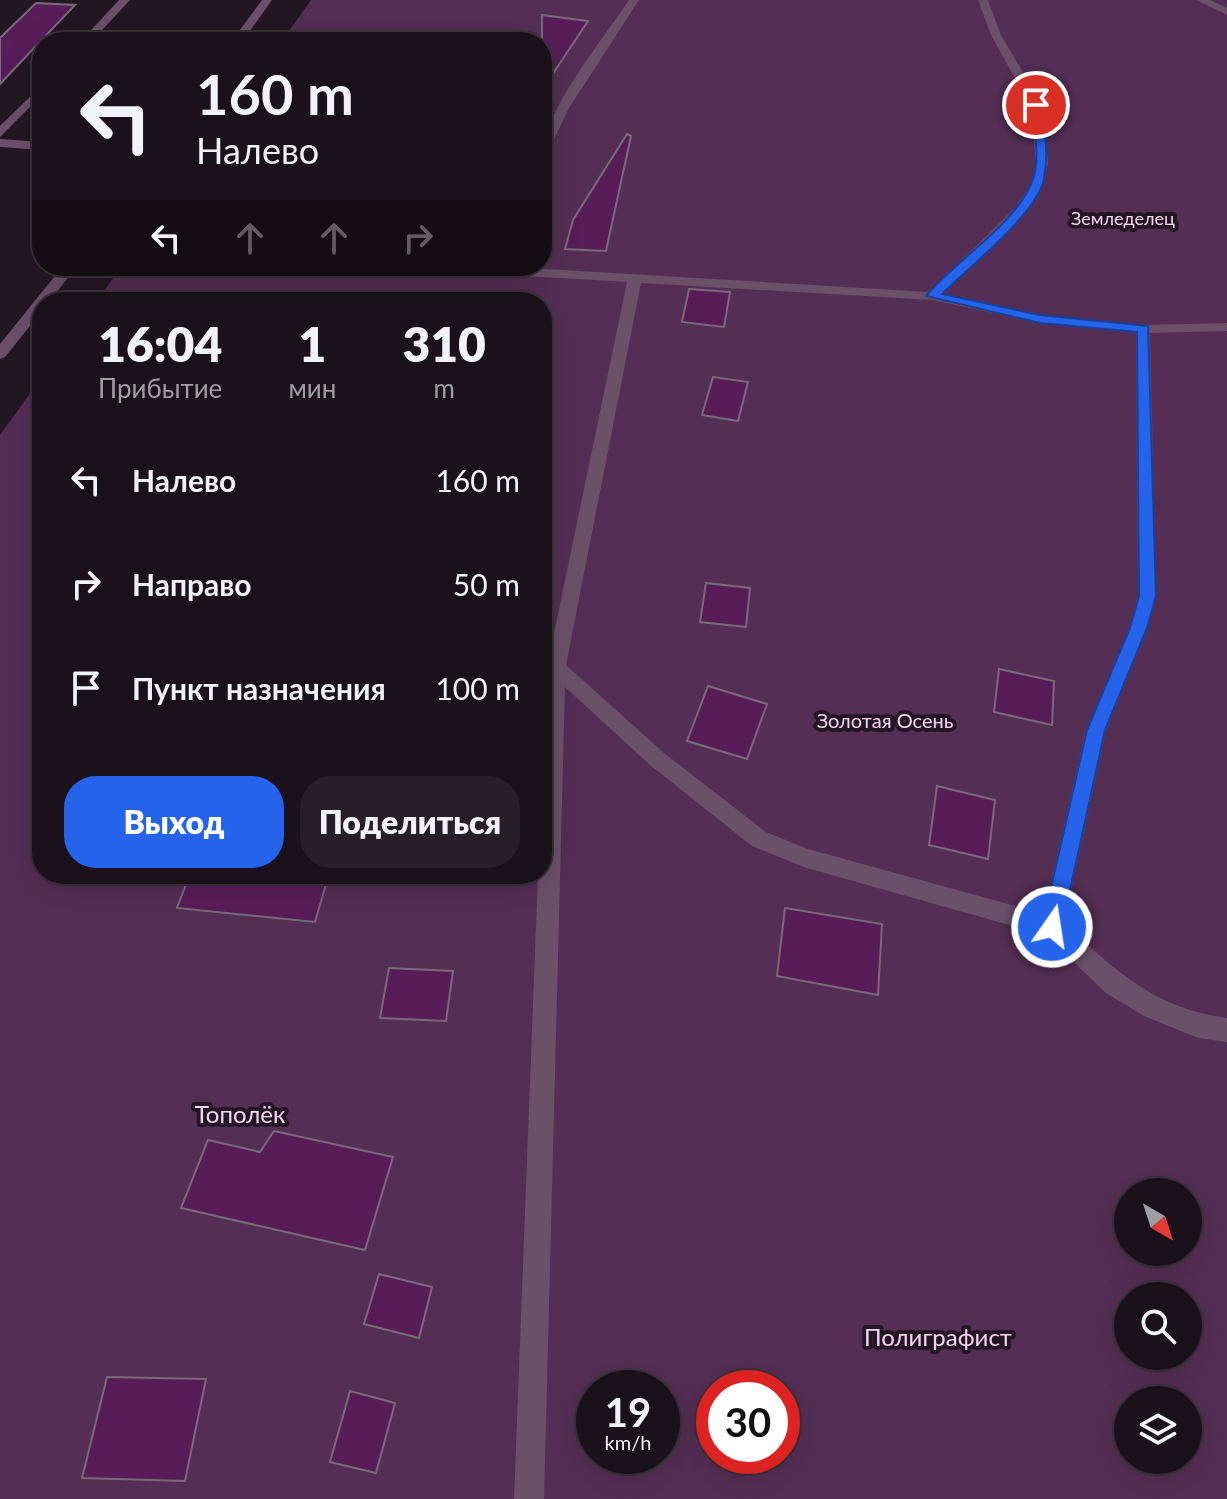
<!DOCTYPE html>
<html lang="ru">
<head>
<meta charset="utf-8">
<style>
	body { margin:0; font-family:Lato,sans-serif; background:#271f27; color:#f1f3f6; height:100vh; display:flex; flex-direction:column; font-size:30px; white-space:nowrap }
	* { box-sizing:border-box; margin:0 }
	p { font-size:26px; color:#9f9da2 }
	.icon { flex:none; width:44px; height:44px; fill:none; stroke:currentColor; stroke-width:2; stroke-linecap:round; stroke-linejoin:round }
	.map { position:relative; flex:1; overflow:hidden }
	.side { position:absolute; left:32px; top:292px; width:520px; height:592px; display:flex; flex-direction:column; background:#1a111a; border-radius:32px; box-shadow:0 8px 32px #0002,0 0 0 2px #383139 }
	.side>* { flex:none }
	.top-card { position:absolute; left:32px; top:32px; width:520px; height:244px; border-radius:32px; box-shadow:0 8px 32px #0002,0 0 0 2px #383139; background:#1a111a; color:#f1f3f6; overflow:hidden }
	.needle { width:52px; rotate:141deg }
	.buttons { position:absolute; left:1114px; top:1178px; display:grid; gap:16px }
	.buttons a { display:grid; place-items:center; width:88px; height:88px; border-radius:50%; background:#1a111a; box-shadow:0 8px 32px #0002,0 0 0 2px #383139; font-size:40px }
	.speed { position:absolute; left:576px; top:1370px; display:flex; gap:16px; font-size:40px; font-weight:700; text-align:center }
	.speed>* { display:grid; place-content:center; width:104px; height:104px; border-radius:50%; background:#1a111a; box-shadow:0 8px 32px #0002,0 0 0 2px #383139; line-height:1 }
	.speed small { font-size:20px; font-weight:400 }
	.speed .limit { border:12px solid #d22; background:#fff; color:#111 }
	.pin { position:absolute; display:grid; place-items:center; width:68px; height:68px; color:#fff; margin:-34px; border:4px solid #fff; border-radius:50%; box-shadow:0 2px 8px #0007 }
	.me { position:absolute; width:88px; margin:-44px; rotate:13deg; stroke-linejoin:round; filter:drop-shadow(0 0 6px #0008) }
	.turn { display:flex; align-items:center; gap:28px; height:168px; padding:0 32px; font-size:36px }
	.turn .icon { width:104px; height:104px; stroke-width:2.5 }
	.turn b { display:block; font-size:56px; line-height:68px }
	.lanes { display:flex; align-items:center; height:76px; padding:0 32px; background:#0003; justify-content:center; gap:40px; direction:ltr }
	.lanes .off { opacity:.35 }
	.eta { display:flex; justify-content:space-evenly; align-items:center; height:136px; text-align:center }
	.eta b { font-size:48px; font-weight:800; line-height:56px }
	.cta { display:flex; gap:16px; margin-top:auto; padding:16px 32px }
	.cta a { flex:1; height:92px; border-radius:32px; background:#2563eb; color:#fff; font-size:32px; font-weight:800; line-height:92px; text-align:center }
	.cta a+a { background:#271f27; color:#f1f3f6 }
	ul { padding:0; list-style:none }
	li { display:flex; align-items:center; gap:24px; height:104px; padding:0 32px }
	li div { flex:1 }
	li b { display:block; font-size:30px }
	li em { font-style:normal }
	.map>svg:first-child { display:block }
	.green { fill:#542e54; fill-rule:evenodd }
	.building { fill:#581d59; stroke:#796a79; stroke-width:2 }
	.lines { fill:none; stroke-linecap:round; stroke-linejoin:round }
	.service { fill:#6b506a; fill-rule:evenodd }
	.minor { fill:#6b506a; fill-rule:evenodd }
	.tertiary { fill:#6b506a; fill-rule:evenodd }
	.route { fill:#2563eb; stroke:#184099; stroke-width:2 }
	.labels { text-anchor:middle; stroke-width:8; stroke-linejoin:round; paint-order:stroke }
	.far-park-label { font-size:18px; fill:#f7d3f5; stroke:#231723 }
	.park-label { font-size:20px; fill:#f7d3f5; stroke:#231723 }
	.near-park-label { font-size:24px; fill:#f7d3f5; stroke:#231723 }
</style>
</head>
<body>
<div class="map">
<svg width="1227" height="1499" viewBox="0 0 1227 1499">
	<rect width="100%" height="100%" fill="#231723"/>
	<path class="green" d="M311 0H1227V1499H0V435L42 377V874H542V302H96L122 266H542V42H281ZM1128 1192H1188V1252H1128ZM1128 1296H1188V1356H1128ZM594 1388H662V1456H594ZM714 1388H782V1456H714ZM1128 1400H1188V1460H1128Z"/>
	<path class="building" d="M36 3 75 5 0 84V38Z
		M542 15 588 21 542 90Z
		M627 134 631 136 606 251 565 249 573 220Z
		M689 289 730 292 724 327 682 322Z
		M713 377 748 382 738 421 702 415Z
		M706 583 750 588 746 627 700 622Z
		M999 669 1054 681 1052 725 994 712Z
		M708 686 767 704 747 759 687 741Z
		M937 786 995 800 988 859 929 845Z
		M190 874H329L315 922 177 908Z
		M785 908 882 924 878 995 777 976Z
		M389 968 453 971 446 1021 380 1018Z
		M274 1131 393 1157 365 1250 181 1208 208 1140 260 1152Z
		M379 1274 432 1287 419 1338 364 1324Z
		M107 1377 206 1379 185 1481 82 1478Z
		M350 1391 395 1403 376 1473 330 1462Z"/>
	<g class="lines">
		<path class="service" d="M119 0H130L91 42H80Z
			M629 0H639L569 108 548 152 542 156C542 113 604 38 629 0Z
			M1196 0H1210L1227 8V15Z
			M42 85V95L0 137V126Z
			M0 139 42 142V150L0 147Z"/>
		<path class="minor" d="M978 0H988L1001 35 1042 105 1048 163 1044 182 1026 212 943 294 1040 315 1143 325 1227 323V331L1150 333 1156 596 1148 628 1106 730 1064 923C1116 971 1154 1008 1227 1018V1042L1198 1038 1144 1016 1106 993 1045 935 807 868 752 846 650 765 565 687 544 1499H514L538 874H542L547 667 627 282 426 270 419 266H496L929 292 1016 207 1032 182 1036 163 1030 105 991 35ZM641 283 933 300 1040 323 1136 333 1138 596 1130 628 1086 730 1044 914 808 849 766 832 664 753 566 665Z"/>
		<path class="tertiary" d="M262 0H272L242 42H231Z
			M63 266H77L49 302H42V311L5 357 0 359V344Z"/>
	</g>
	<path class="route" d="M1036 102 1041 105C1045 130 1049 153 1044 179 1037 214 968 268 942 294L1040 315 1148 326 1156 596 1147 628 1105 730 1062 927 1059 933 1052 936 1045 933 1042 927 1087 730 1130 628 1139 596 1137 332 1040 323 926 296C956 260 1013 226 1031 184 1042 160 1034 129 1030 105Z"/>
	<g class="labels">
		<g class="far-park-label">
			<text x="1123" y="225">Земледелец</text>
		</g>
		<g class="park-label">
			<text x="885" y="728">Золотая Осень</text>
		</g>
		<g class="near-park-label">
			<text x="240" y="1123">Тополёк</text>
			<text x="938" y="1346">Полиграфист</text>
		</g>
	</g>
</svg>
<div class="buttons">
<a><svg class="needle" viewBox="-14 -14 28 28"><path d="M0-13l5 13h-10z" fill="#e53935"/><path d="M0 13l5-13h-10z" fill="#9f9da2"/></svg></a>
<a><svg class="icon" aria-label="search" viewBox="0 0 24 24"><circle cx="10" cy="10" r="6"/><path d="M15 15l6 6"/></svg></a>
<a><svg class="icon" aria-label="layers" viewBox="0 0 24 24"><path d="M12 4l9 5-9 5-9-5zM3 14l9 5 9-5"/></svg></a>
</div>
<div class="speed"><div>19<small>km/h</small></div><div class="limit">30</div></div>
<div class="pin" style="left:1036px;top:105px;background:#d93025"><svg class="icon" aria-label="arrive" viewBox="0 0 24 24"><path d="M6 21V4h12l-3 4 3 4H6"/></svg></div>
<svg class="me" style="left:1052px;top:927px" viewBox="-20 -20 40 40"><circle r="17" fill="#2563eb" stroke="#fff" stroke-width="3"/><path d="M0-11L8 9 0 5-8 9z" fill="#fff"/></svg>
<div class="top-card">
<div class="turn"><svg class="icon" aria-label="left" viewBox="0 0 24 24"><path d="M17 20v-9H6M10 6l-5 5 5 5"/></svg><div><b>160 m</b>Налево</div></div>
<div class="lanes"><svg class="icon" aria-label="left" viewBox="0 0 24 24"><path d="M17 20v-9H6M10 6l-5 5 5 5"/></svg><svg class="icon off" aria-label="ahead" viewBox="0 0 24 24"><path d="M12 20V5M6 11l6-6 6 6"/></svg><svg class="icon off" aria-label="ahead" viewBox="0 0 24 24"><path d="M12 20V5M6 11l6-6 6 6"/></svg><svg class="icon off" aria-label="right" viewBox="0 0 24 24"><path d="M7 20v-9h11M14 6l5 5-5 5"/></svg></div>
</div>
<section class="side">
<div class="eta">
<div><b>16:04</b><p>Прибытие</p></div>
<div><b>1</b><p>мин</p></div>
<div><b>310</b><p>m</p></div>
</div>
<ul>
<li><svg class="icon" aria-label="left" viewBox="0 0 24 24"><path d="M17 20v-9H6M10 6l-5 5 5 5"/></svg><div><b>Налево</b></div><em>160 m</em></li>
<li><svg class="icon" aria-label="right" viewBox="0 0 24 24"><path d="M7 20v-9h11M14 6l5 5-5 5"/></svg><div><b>Направо</b></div><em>50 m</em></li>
<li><svg class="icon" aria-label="arrive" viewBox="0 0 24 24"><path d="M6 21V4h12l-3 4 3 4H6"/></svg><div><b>Пункт назначения</b></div><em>100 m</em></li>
</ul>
<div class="cta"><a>Выход</a><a>Поделиться</a></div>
</section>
</div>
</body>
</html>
